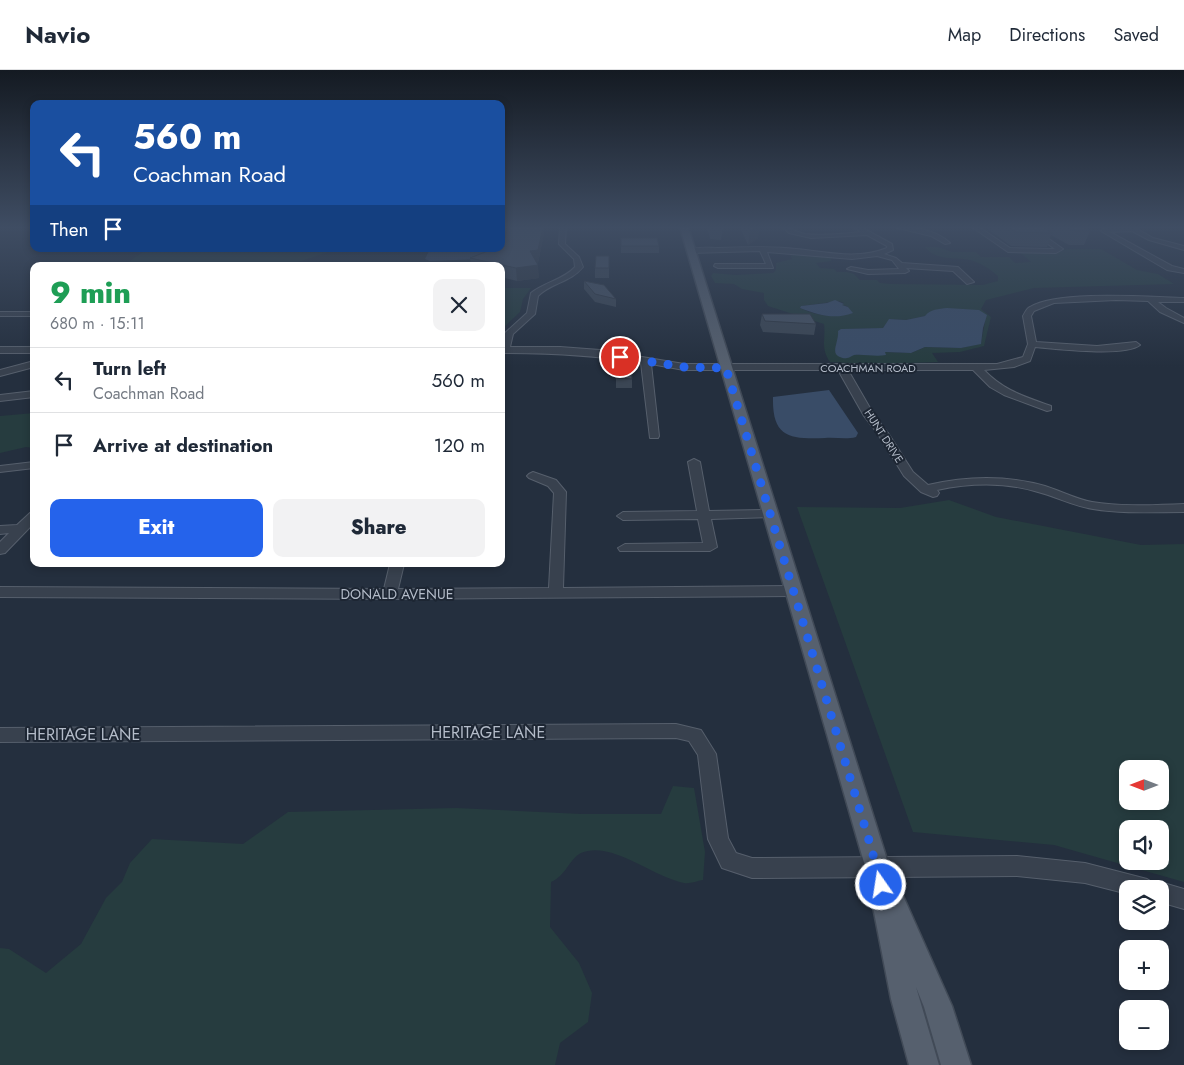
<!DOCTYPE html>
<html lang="en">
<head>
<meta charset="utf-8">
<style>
	body { margin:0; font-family:Jost,sans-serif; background:#f2f2f3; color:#1f2937; height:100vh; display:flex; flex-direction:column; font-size:19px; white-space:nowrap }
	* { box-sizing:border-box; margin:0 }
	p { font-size:16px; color:#747a83 }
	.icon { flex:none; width:28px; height:28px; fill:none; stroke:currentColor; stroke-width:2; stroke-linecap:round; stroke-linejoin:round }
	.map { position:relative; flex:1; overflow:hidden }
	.panel { position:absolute; left:30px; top:192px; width:475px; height:305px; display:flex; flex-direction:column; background:#fff; border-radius:10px; box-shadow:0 2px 8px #0003 }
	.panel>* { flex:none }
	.banner { position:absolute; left:30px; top:30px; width:475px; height:152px; border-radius:10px; box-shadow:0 2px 8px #0003; background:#1a4fa0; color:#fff; overflow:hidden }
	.needle { width:32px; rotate:270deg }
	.tools { position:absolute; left:1119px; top:690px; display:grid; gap:10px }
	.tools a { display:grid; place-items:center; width:50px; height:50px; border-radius:10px; background:#fff; box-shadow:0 2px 8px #0003; font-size:25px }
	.pin { position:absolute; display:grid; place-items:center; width:42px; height:42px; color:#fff; margin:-21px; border:2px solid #fff; border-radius:50%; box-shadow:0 1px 5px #0007 }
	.me { position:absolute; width:55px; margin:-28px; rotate:347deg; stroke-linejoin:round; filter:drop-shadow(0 0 4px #0008) }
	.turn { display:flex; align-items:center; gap:18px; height:105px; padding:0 20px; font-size:22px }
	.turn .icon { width:65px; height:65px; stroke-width:2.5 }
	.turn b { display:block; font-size:35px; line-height:42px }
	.then { display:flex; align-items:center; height:48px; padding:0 20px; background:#0003; gap:10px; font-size:19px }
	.round { display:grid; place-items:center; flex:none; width:52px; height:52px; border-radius:10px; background:#f2f2f3 }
	.headline { display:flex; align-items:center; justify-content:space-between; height:85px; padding:0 20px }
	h1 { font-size:30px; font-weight:800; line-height:38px; color:#1e9e55 }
	.action { display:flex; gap:10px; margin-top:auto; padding:10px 20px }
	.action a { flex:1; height:58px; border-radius:10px; background:#2563eb; color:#fff; font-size:20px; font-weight:800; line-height:58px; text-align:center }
	.action a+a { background:#f2f2f3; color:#1f2937 }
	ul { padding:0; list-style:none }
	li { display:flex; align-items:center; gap:15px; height:65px; padding:0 20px; border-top:1px solid #e0e1e3 }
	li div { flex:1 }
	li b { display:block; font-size:19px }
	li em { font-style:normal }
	header { display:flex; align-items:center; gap:30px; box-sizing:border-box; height:70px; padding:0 25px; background:#fff; border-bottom:1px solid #e0e1e3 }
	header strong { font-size:24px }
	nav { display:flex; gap:28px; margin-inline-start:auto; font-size:18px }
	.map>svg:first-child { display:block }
	.green { fill:#263c3f; fill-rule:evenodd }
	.water { fill:#394c67 }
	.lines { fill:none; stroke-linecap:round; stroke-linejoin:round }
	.minor-casing { stroke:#565f6c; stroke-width:2 }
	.major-casing { stroke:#414a57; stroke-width:3 }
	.minor { fill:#38414e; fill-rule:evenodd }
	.major { fill:#56606e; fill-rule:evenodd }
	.wall { fill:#3b4654 }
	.shaded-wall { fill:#303945 }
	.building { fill:#455162; stroke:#303945 }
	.route { stroke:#2563eb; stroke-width:9; stroke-dasharray:0 16.2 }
	.labels { text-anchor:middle; stroke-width:4; stroke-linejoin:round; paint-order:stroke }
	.far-street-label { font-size:11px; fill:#b4bcc9; stroke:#1d2633 }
	.street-label { font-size:14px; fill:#b4bcc9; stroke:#1d2633 }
	.near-street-label { font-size:16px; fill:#b4bcc9; stroke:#1d2633 }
</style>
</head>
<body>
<header>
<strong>Navio</strong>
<nav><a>Map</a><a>Directions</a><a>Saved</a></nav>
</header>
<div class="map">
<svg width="1184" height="995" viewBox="0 0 1184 995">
	<rect width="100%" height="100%" fill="#242f3e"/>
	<path class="green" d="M925 177H938L952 182H976L981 187H1009L1015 193 1031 192 1021 183H1052L1067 179H1101L1137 200 1158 204 1174 214 1034 218 986 230 981 239 991 247 984 276 960 282 932 283 938 292 874 294 830 292C820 277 826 270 824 254L768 236 764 230V223L742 219 734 214 715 213 711 206 713 203 735 205 773 203 776 200V193L792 189 789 182 831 186V191L816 193 820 198 834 199 837 202H847L854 204 860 210H877L880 213 890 214 983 215 998 211V206C990 199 981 193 970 190 954 187 936 191 925 177ZM839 231 844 233 841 235 847 236 852 243C833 247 818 247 800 238L801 236ZM925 246 985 252 981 273 961 278 925 277 911 283 885 282 852 285 846 288 836 275 839 271V264L847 259 883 258 890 249 906 250Z
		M147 179H337L286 196H123Z
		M501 218H531L523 229 520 242 501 260Z
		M34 343V378L26 377 0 383V346Z
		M949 430 996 447 1141 475 1184 474V812L1054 775 913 762 797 437 900 438ZM1128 699H1160V731H1128ZM1128 759H1160V791H1128Z
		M673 716 694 718 705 782 703 810C697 811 690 814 684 813 653 807 611 770 581 783 569 789 566 806 551 812L550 857 579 893 592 923 588 952 560 973 555 995H0V878L9 879 46 903 81 874 106 828 122 812 130 793 152 769 243 774 288 742 456 738 581 744H661Z"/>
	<path class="water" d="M430 179H461L493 183 482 189 430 191 425 189Z
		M835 230 844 234 842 235 848 237 853 243C834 250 819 245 800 238L801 236 827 233Z
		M947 238 979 240 987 245 983 258 981 274 961 278 925 277 911 283 885 282 886 285C875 287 865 284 854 285 851 286 849 288 847 288 844 289 838 287 836 284 833 279 839 269 838 261L841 259 883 258 889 249 906 250 925 246C930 239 939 239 947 238Z
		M829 320 858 363 856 367C846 370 836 367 825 368 790 369 772 368 773 327Z"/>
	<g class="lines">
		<defs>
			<path id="minor" d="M560 157H566L565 174 579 187 583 197C571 212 551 213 538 226L535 244 513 264 510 277H560L600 280 684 294H997L1023 287 1028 274 1023 246C1025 243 1026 239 1030 237 1058 220 1148 227 1184 228V232H1158L1166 238 1184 248V253L1160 242 1148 231 1116 230 1054 233 1034 241 1031 246 1036 272 1097 276 1136 272 1140 275C1125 287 1057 279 1035 277L1030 291 1014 297 984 300C1004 321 1024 326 1051 336V340L1047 341 1004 325 990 317 973 300H848L874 345 888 363 913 402 928 415C967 406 1006 405 1045 416 1061 421 1076 429 1092 432 1122 437 1154 435 1184 434V442C1154 442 1123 444 1093 439 1073 436 1057 427 1038 422 1006 412 970 413 937 420L939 423 937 426 933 427 921 422 904 406 878 364 864 346 838 300H684L651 294 659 366 658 368H650L641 293C594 285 549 283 501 283L505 263 527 243 531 223C545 212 563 210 575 197L574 189 559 174Z
				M782 157C790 157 796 162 805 164 823 166 842 164 861 162L853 157H861L892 174 893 180 884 184 896 188 902 193 958 197 974 212 967 214 953 201 906 198 909 201 905 203 868 204 847 199 851 197 868 200 899 199 892 190 877 186 852 189 767 182 773 198H718L714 196 715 194H766L760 181 691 183 688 181C695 176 709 178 718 178 744 177 770 176 796 179 827 182 857 190 887 178V176L867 165 811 168 789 163Z
				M894 157C914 157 935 159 950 173L945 174 931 166Z
				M972 157H979L1010 178 1055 179 1024 157H1032L1063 179 1056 183 1008 182Z
				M1134 157 1153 168 1184 176V180L1149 170 1132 161 1110 162 1172 196 1184 199V203L1167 200 1101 161 1105 158Z
				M0 242H34V246H0Z
				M0 277H34V283H0Z
				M34 291V297L0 306V300Z
				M34 321V327L0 331V325Z
				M694 389 700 392 709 441 770 440 776 444 774 447 711 449 717 477 710 481H620L618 478 625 474 703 473 698 449 623 450 617 446 623 442 697 441 688 392Z
				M34 392V398L0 402V396Z
				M533 402 556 410 566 422 563 518 793 516 798 518 800 521 798 524 793 526 390 529 0 527V517L384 519 390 494H404L398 519 549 518 554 423 548 416 529 408 527 406 529 404Z
				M34 442V453L5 483 0 484V472L9 463 0 464V456L17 455 30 443Z
				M676 654 701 660 716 684 728 768 736 783 752 788 1017 786 1085 793 1147 809 1155 814 1160 812 1184 819V839L1160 832V819H1128V824L1085 813 1017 806 752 808 722 798 708 769 698 685 689 671 676 668 0 672V658Z"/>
			<path id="major" d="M680 157H688L889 796 894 817 900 819 952 936 971 995H941L924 937 916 917 939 995H909L891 929 865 796Z"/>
		</defs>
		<use href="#minor" class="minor-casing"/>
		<use href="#major" class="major-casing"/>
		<use href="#minor" class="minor"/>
		<use href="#major" class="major"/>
	</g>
	<path class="wall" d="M508 157H544V163L538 193H537L539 208 517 211 501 207V196H471L470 188 503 175Z
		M707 157H723L721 170 710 169Z
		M740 157H759L758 168 748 175Z
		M985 157H1083L1090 161 1084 175H1069L1051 165 1047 177 1011 176Z
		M621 168 659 176V183H621Z
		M609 186V208H595V198Z
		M584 211 616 229V237L595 232 584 219Z
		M762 244 816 254 814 265 763 262 760 255Z
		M616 290 632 309V318H616Z"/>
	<path class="shaded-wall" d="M543 157H544V163L538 193 531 194 530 181Z
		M756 157H759L758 168 748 175 750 161Z
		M538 195 539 208 517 211 516 198Z"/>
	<path class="building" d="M508 157H543L538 180 530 181 538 195 516 198 470 188 493 179H501V175H503Z
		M748 157H756L750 161Z
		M1008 157H1043L1052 163 1016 162Z
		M1067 157H1083L1090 161H1074Z
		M621 168H657L659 176H621Z
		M596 186H609V198H595Z
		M584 211 604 215 616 229 595 224Z
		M762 244H810L816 254 765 251Z
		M616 290 631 291 632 309 616 308Z"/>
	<linearGradient id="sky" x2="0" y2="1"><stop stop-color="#141a22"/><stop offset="0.53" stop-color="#3f4d63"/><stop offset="1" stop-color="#3f4d63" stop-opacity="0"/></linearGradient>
	<rect width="1184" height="297" fill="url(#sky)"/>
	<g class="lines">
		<path class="route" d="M620 287 684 297 726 298 871 777 881 815"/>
	</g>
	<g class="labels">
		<g class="far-street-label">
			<text x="868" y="302">COACHMAN ROAD</text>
			<text transform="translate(884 366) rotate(57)" y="4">HUNT DRIVE</text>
		</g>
		<g class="street-label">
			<text x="397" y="529">DONALD AVENUE</text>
		</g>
		<g class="near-street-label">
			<text x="488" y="668">HERITAGE LANE</text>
			<text x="83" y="670">HERITAGE LANE</text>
		</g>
	</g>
</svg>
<div class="tools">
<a><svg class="needle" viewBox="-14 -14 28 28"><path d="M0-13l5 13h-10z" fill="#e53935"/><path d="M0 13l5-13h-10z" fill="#747a83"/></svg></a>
<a><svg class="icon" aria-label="sound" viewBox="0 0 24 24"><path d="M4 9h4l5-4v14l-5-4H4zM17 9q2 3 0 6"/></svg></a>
<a><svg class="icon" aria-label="layers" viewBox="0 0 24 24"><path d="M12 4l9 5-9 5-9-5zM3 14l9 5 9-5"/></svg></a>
<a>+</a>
<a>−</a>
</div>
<div class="pin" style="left:620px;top:287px;background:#d93025"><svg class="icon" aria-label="arrive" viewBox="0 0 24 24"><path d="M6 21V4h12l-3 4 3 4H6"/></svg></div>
<svg class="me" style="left:881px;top:815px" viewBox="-20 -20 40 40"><circle r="17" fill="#2563eb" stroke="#fff" stroke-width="3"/><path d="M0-11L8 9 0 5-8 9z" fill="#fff"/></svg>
<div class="banner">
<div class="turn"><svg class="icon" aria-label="left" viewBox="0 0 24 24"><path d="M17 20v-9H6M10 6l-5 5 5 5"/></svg><div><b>560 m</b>Coachman Road</div></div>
<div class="then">Then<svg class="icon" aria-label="arrive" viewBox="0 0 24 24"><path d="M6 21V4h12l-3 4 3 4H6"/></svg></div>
</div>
<section class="panel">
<div class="headline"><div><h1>9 min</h1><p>680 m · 15:11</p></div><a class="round"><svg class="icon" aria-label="close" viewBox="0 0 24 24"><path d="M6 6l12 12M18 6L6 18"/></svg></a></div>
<ul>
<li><svg class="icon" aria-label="left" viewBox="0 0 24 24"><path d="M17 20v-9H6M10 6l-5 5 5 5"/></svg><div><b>Turn left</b><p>Coachman Road</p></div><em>560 m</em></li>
<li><svg class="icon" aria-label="arrive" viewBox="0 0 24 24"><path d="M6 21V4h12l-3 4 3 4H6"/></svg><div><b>Arrive at destination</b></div><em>120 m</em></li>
</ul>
<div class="action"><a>Exit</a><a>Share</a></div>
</section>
</div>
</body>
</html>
